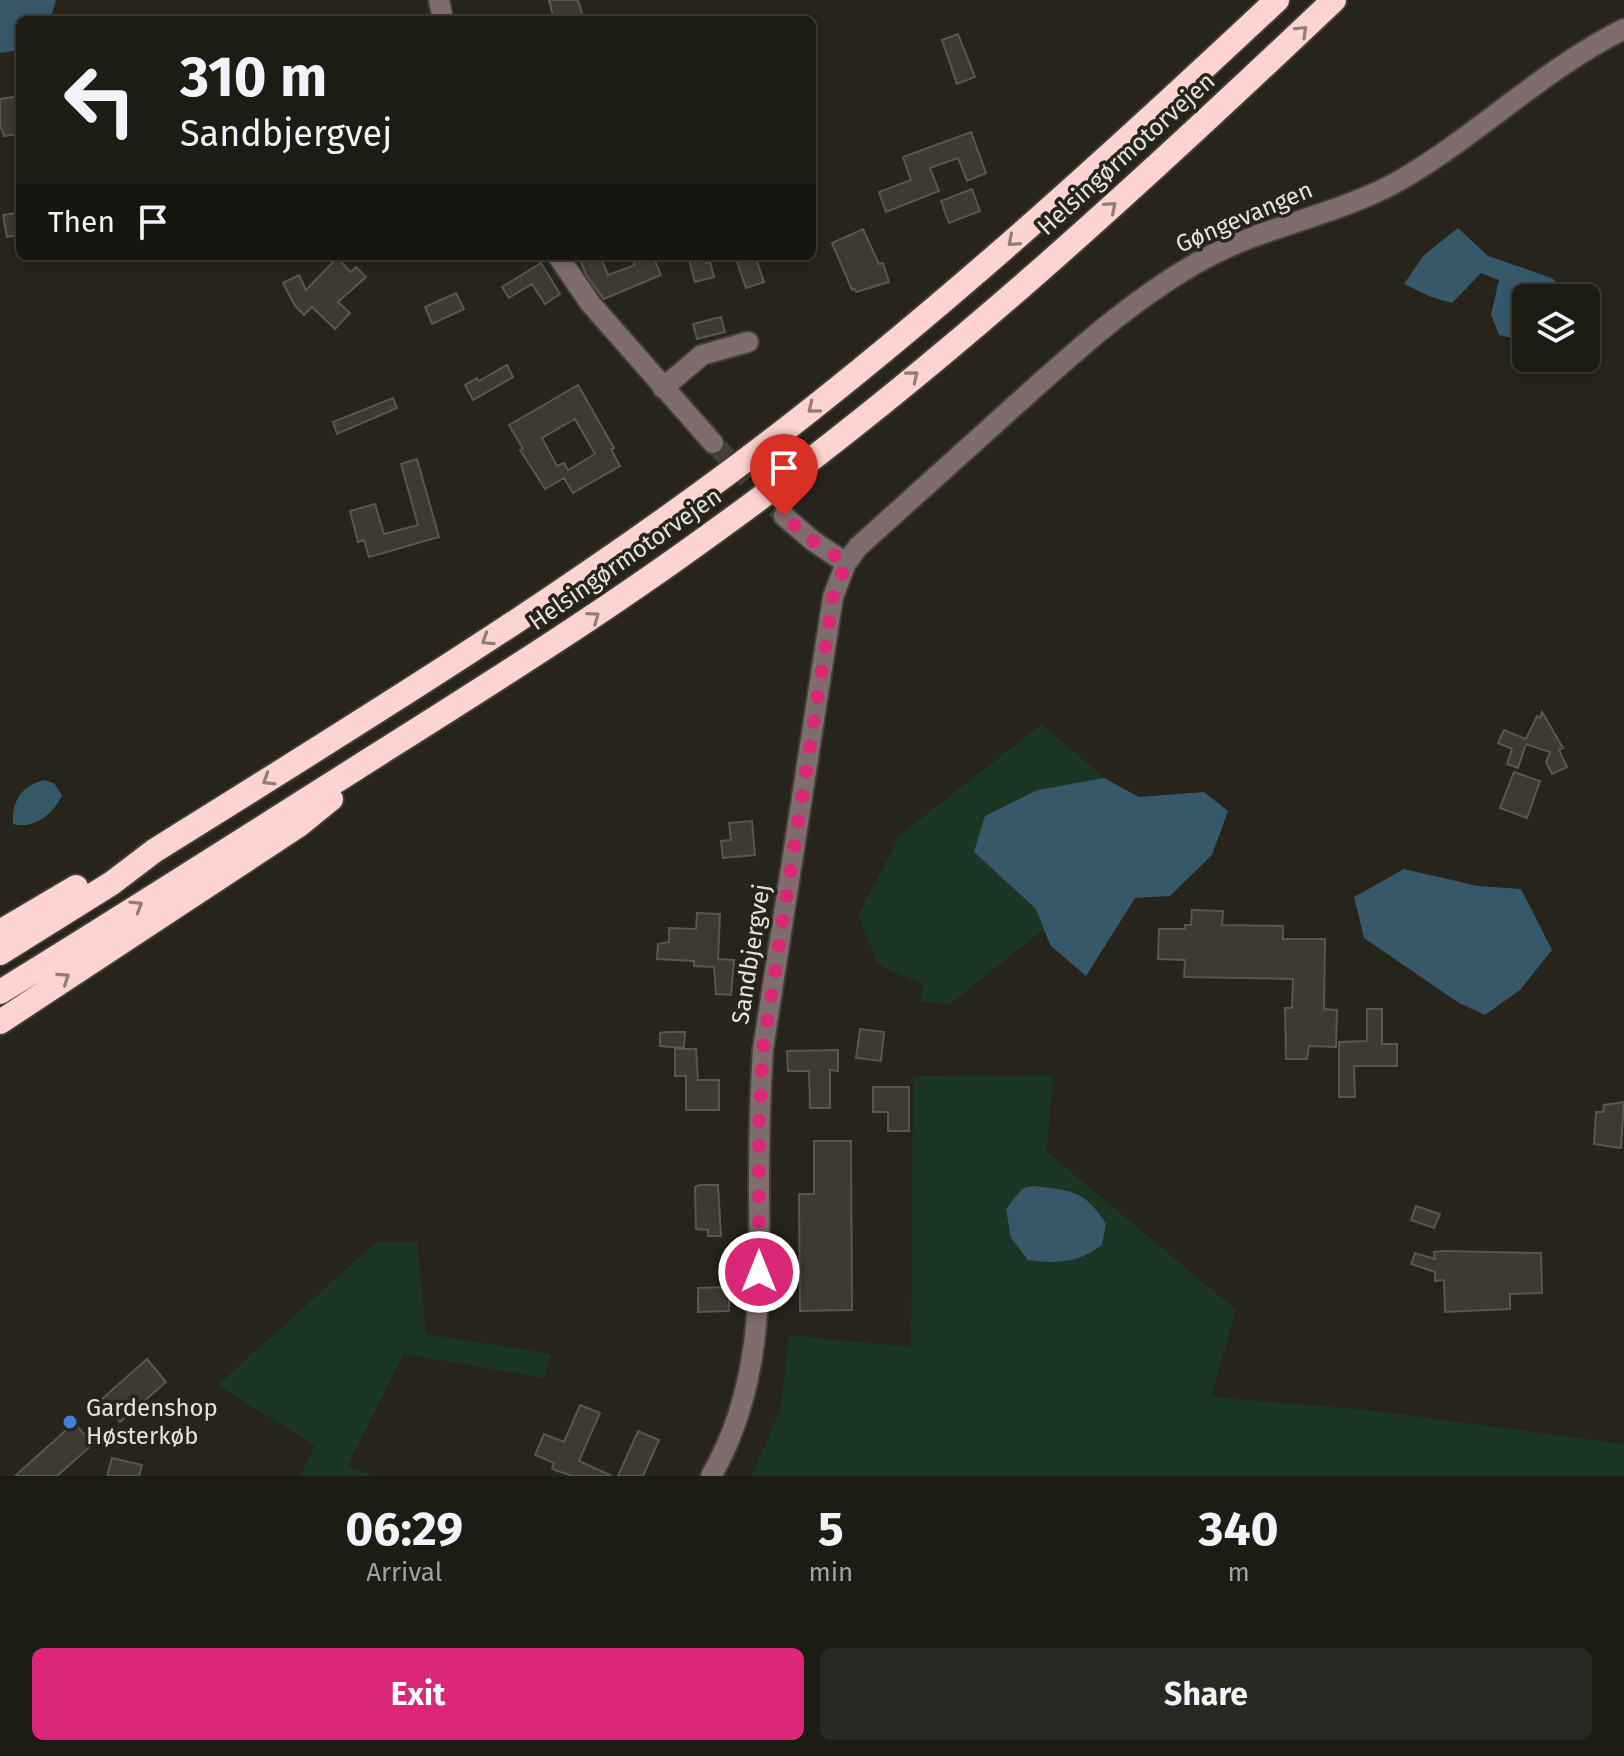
<!DOCTYPE html>
<html lang="en">
<head>
<meta charset="utf-8">
<style>
	body { margin:0; font-family:"Fira Sans",sans-serif; background:#292822; color:#f1f3f6; height:100vh; display:flex; flex-direction:column; font-size:30px; white-space:nowrap }
	* { box-sizing:border-box; margin:0 }
	p { font-size:26px; color:#a0a1a0 }
	.icon { flex:none; width:44px; height:44px; fill:none; stroke:currentColor; stroke-width:2; stroke-linecap:round; stroke-linejoin:round }
	.map { position:relative; height:1476px; overflow:hidden }
	.details { display:flex; flex-direction:column; background:#1c1b14; flex:1 }
	.details>* { flex:none }
	.hud { position:absolute; left:16px; top:16px; width:800px; height:244px; border-radius:12px; box-shadow:0 4px 12px #0003,0 0 0 2px #3a3934; background:#1c1b14; color:#f1f3f6; overflow:hidden }
	.fabs { position:absolute; left:1512px; top:284px; display:grid; gap:16px }
	.fabs a { display:grid; place-items:center; width:88px; height:88px; border-radius:12px; background:#1c1b14; box-shadow:0 4px 12px #0003,0 0 0 2px #3a3934; font-size:40px }
	.pin { position:absolute; display:grid; place-items:center; width:68px; height:68px; color:#fff; margin:-82px -34px; border-radius:50% 50% 50% 0; rotate:-45deg; box-shadow:0 0 8px #0007 }
	.pin .icon { rotate:45deg }
	.me { position:absolute; width:88px; margin:-44px; rotate:0deg; stroke-linejoin:round; filter:drop-shadow(0 0 6px #0008) }
	.turn { display:flex; align-items:center; gap:28px; height:168px; padding:0 32px; font-size:36px }
	.turn .icon { width:104px; height:104px; stroke-width:2.5 }
	.turn b { display:block; font-size:56px; line-height:68px }
	.then { display:flex; align-items:center; height:76px; padding:0 32px; background:#0003; gap:16px; font-size:30px }
	.eta { display:flex; justify-content:space-evenly; align-items:center; height:136px; text-align:center }
	.eta b { font-size:48px; font-weight:700; line-height:56px }
	.button { display:flex; gap:16px; margin-top:auto; padding:16px 32px }
	.button a { flex:1; height:92px; border-radius:12px; background:#db2777; color:#fff; font-size:32px; font-weight:700; line-height:92px; text-align:center }
	.button a+a { background:#292822; color:#f1f3f6 }
	.map>svg:first-child { display:block }
	.green { fill:#1b3625 }
	.water { fill:#375869 }
	.building { fill:#3d3b31; stroke:#59574c; stroke-width:2; fill-rule:evenodd }
	.lines { fill:none; stroke-linecap:round; stroke-linejoin:round }
	.minor-tunnel { stroke:#424138; stroke-width:20; stroke-dasharray:20 10; stroke-linecap:butt }
	.minor-casing { stroke:#413f36; stroke-width:24 }
	.highway-casing { stroke:#413f36; stroke-width:28 }
	.minor { stroke:#7e6d6c; stroke-width:20 }
	.highway { stroke:#fed4d2; stroke-width:24 }
	.oneway { stroke:#927c76 }
	.route { stroke:#db2777; stroke-width:14; stroke-dasharray:0 25.2 }
	.shop-dot { fill:#3f7fe0; stroke:#26241b; stroke-width:3 }
	.labels { text-anchor:middle; stroke-width:7; stroke-linejoin:round; paint-order:stroke }
	.street-label { font-size:24px; fill:#e4e3dd; stroke:#26241b }
	.poi-label { font-size:24px; fill:#e4e3dd; stroke:#26241b; text-anchor:start }
</style>
</head>
<body>
<div class="map">
<svg width="1624" height="1476" viewBox="0 0 1624 1476">
	<rect width="100%" height="100%" fill="#26241b"/>
	<path class="green" d="M1042 724 1104 778 1038 790 974 852 1036 909 1044 929 950 1004 920 1002 923 985 878 964 858 916 900 835Z
		M1053 1075 1047 1152 1236 1310 1211 1397 1369 1410 1624 1444V1476H752L781 1407 789 1335 911 1347 913 1076Z
		M376 1242H417L426 1334 551 1354 544 1378 404 1354 347 1466 373 1476H300L315 1446 218 1385Z"/>
	<path class="water" d="M0 0H56L50 20H20V50L0 53Z
		M1458 228 1488 256 1552 278 1572 298H1526V341L1499 335 1491 315 1499 280 1481 273 1452 303 1431 297 1404 284 1424 255Z
		M1104 778 1139 797 1204 792 1228 811 1212 855 1170 896 1135 898 1086 976 1050 945 1036 909 974 852 985 816 1038 790Z
		M44 780 54 783 62 795C54 814 33 830 13 824 12 801 21 786 44 780Z
		M1404 869 1478 886 1521 889 1552 950 1520 990 1485 1015 1459 1003 1364 938 1354 897Z
		M1033 1186C1072 1191 1084 1189 1106 1224L1102 1245C1078 1263 1057 1264 1028 1260L1011 1238 1006 1209 1022 1189Z"/>
	<path class="building" d="M549 0H578L584 20H554Z
		M958 34 975 77 957 84 942 40Z
		M20 96V134L4 136 0 125V99Z
		M971 132 986 173 967 181 958 158 930 168 939 191 886 212 879 192 911 180 903 157Z
		M972 189 980 211 949 223 941 201Z
		M16 213 19 235 7 237 3 215Z
		M863 229 879 264 883 263 889 282 856 292 855 289 852 290 832 243Z
		M579 256H600L608 275 635 265 631 256H653L661 275 604 299 586 275Z
		M688 256H704L706 263 710 262 714 277 695 282Z
		M735 256H755L764 282 746 288Z
		M337 258 351 272 356 267 366 277 338 302 350 313 335 329 312 307 304 315 295 306 283 283 299 275 306 290Z
		M541 263 560 294 545 304 532 284 509 298 502 287Z
		M456 293 464 309 432 324 425 307Z
		M721 317 725 332 697 339 693 324Z
		M507 365 513 377 473 400 465 385 477 378 479 381Z
		M578 385 614 448 611 449 620 466 573 493 564 478 545 489 520 450 523 449 509 425ZM575 419 595 454 568 470 564 463 557 466 542 438Z
		M393 398 397 408 337 434 333 422Z
		M417 459 439 537 369 557 364 540 358 542 350 511 375 504 384 534 418 525 401 464Z
		M1542 712 1563 748 1559 750 1567 767 1552 774 1546 762 1550 752 1526 744 1518 768 1507 764 1512 749 1498 743 1504 730 1526 739 1537 716 1540 718Z
		M1514 772 1540 781 1527 818 1500 808Z
		M752 821 755 855 723 858 721 841 731 840 729 823Z
		M1192 910 1223 911 1222 925 1283 926V939H1325L1324 1009 1337 1010 1336 1047 1309 1046 1307 1059H1286L1285 1008H1292L1293 979 1184 977 1185 960 1158 959 1159 929H1185V925H1191Z
		M697 913 720 914 718 959 734 960 731 995 716 994 714 967 694 966V961L657 959 658 944 669 942V928L696 929Z
		M1367 1009H1382V1044H1397V1066H1354L1355 1097H1339V1042L1367 1041Z
		M860 1029 884 1032 881 1061 856 1058Z
		M665 1032H685L684 1048 660 1046V1033Z
		M675 1049H696L698 1080H719V1110H686V1076H675Z
		M838 1050V1071L830 1070V1108H810L809 1071H788L787 1051Z
		M873 1087H909V1131H888V1112H873Z
		M1624 1102 1621 1148 1594 1144 1596 1112H1603L1604 1105Z
		M814 1141H851L852 1310 800 1311 799 1194H814Z
		M700 1185H718L721 1236H708V1230L696 1229 695 1187Z
		M1416 1206 1440 1214 1434 1228 1411 1220Z
		M1443 1251 1541 1253 1542 1293 1510 1294V1309L1445 1312 1444 1280 1435 1281V1272L1411 1264 1415 1253 1435 1259 1434 1252Z
		M729 1287V1311L698 1312V1288Z
		M147 1359 166 1382 120 1422 102 1399Z
		M580 1405 600 1413 579 1461 612 1476H572L552 1469 554 1463 535 1455 544 1434 564 1442Z
		M74 1423 93 1444 57 1476H15Z
		M638 1431 659 1440 643 1476H618Z
		M112 1458 142 1465 139 1476H107Z"/>
	<g class="lines">
		<path class="minor-tunnel" d="M713 443 784 516"/>
		<defs>
			<path id="minor" d="M439 0 443 20
				M558 256 590 303 713 443
				M663 388 702 355 748 342
				M784 516 813 541 846 563
				M711 1476C763 1387 760 1289 759 1190 759 1143 760 1096 763 1049L833 597 846 563 858 547C912 498 966 450 1020 401 1078 349 1134 298 1202 260 1265 225 1341 215 1404 178 1480 133 1544 69 1624 29"/>
			<path id="highway" d="M0 932 76 887
				M0 953 112 883 154 851C368 717 585 585 785 430 957 296 1118 149 1277 0
				M0 992C119 919 236 844 355 769 475 693 596 618 711 534 933 375 1136 188 1334 0
				M0 1022 299 825 331 799"/>
		</defs>
		<use href="#minor" class="minor-casing"/>
		<use href="#highway" class="highway-casing"/>
		<use href="#minor" class="minor"/>
		<use href="#highway" class="highway"/>
	</g>
	<defs><path id="oneway-chevron" d="M-2-3.5L2.5 0L-2 3.5" fill="none" stroke-width="1.6" stroke-linecap="round" stroke-linejoin="round" transform="scale(2)"/></defs>
	<g class="oneway">
		<use href="#oneway-chevron" transform="translate(1302 31) rotate(-44)"/>
		<use href="#oneway-chevron" transform="translate(1111 207) rotate(-41)"/>
		<use href="#oneway-chevron" transform="translate(1013 241) rotate(139)"/>
		<use href="#oneway-chevron" transform="translate(913 376) rotate(-39)"/>
		<use href="#oneway-chevron" transform="translate(813 408) rotate(141)"/>
		<use href="#oneway-chevron" transform="translate(594 617) rotate(-35)"/>
		<use href="#oneway-chevron" transform="translate(487 640) rotate(147)"/>
		<use href="#oneway-chevron" transform="translate(268 780) rotate(148)"/>
		<use href="#oneway-chevron" transform="translate(137 906) rotate(-32)"/>
		<use href="#oneway-chevron" transform="translate(64 978) rotate(-34)"/>
	</g>
	<g class="lines">
		<path class="route" d="M759 1272V1125L763 1049 833 597 846 563 813 541 784 516"/>
	</g>
	<circle class="shop-dot" cx="70" cy="1422" r="8"/>
	<g class="labels">
		<g class="street-label">
			<text transform="translate(1126 154) rotate(-42)" y="8">Helsingørmotorvejen</text>
			<text transform="translate(1244 217) rotate(-23)" y="8">Gøngevangen</text>
			<text transform="translate(625 559) rotate(-35)" y="8">Helsingørmotorvejen</text>
			<text transform="translate(751 954) rotate(-81)" y="8">Sandbjergvej</text>
		</g>
		<g class="poi-label">
			<text x="86" y="1416">Gardenshop<tspan x="86" dy="28">Høsterkøb</tspan></text>
		</g>
	</g>
</svg>
<div class="fabs">
<a><svg class="icon" aria-label="layers" viewBox="0 0 24 24"><path d="M12 4l9 5-9 5-9-5zM3 14l9 5 9-5"/></svg></a>
</div>
<div class="pin" style="left:784px;top:516px;background:#d93025"><svg class="icon" aria-label="arrive" viewBox="0 0 24 24"><path d="M6 21V4h12l-3 4 3 4H6"/></svg></div>
<svg class="me" style="left:759px;top:1272px" viewBox="-20 -20 40 40"><circle r="17" fill="#db2777" stroke="#fff" stroke-width="3"/><path d="M0-11L8 9 0 5-8 9z" fill="#fff"/></svg>
<div class="hud">
<div class="turn"><svg class="icon" aria-label="left" viewBox="0 0 24 24"><path d="M17 20v-9H6M10 6l-5 5 5 5"/></svg><div><b>310 m</b>Sandbjergvej</div></div>
<div class="then">Then<svg class="icon" aria-label="arrive" viewBox="0 0 24 24"><path d="M6 21V4h12l-3 4 3 4H6"/></svg></div>
</div>
</div>
<section class="details">
<div class="eta">
<div><b>06:29</b><p>Arrival</p></div>
<div><b>5</b><p>min</p></div>
<div><b>340</b><p>m</p></div>
</div>
<div class="button"><a>Exit</a><a>Share</a></div>
</section>
</body>
</html>
